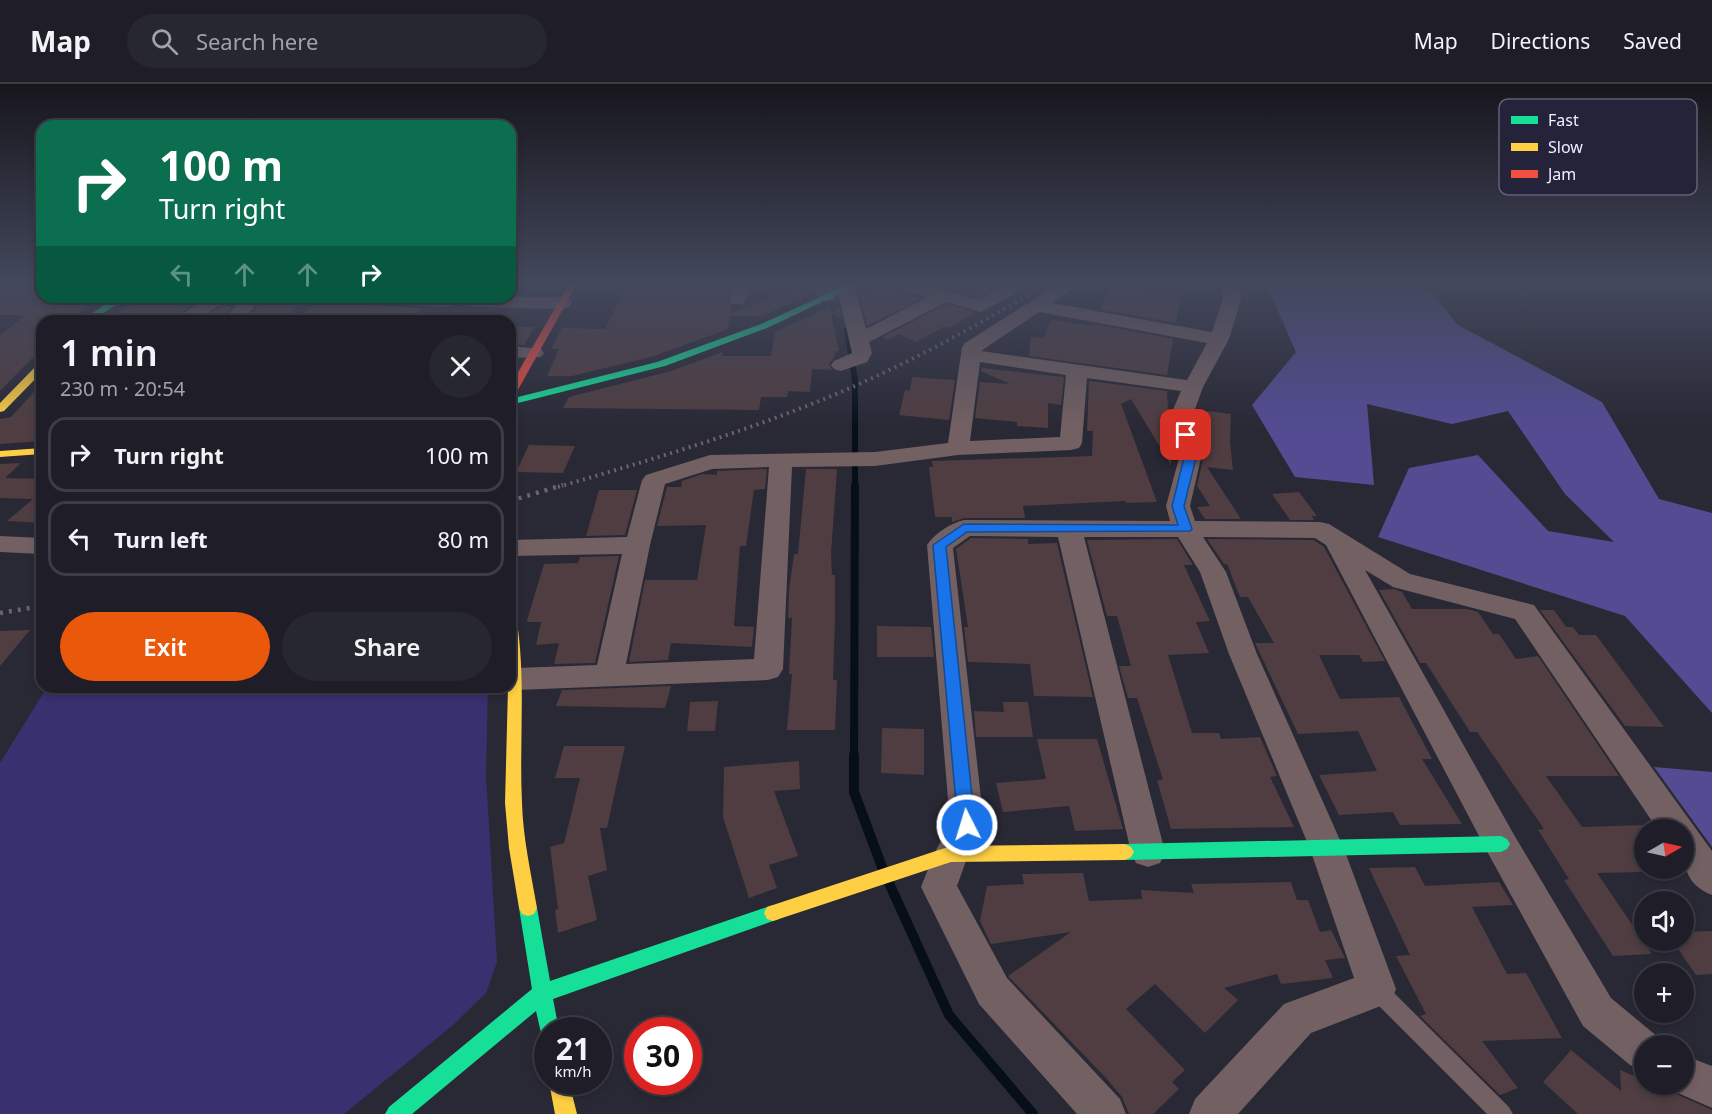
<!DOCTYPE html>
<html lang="en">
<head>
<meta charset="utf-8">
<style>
	body { margin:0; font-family:"Noto Sans",sans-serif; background:#272730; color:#f1f3f6; height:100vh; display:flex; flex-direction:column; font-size:22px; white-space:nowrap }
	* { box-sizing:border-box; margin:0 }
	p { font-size:20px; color:#a1a2a8 }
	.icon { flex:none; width:33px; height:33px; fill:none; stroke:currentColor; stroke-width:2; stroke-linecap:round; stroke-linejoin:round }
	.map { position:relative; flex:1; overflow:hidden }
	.side { position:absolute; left:36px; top:231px; width:480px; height:378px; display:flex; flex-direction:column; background:#1f1e28; border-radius:18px; box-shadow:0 3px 9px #0003,0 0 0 2px #3c3c45 }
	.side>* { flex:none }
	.top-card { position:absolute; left:36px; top:36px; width:480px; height:183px; border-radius:18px; box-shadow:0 3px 9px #0003,0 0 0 2px #3c3c45; background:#0b6e4f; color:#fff; overflow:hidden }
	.needle { width:39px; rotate:81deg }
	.controls { position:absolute; left:1634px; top:735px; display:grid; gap:12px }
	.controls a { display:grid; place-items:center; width:60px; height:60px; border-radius:50%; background:#1f1e28; box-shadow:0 3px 9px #0003,0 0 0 2px #3c3c45; font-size:30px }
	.speed { position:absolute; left:534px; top:933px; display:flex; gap:12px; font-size:30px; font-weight:700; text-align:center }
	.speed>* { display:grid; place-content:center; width:78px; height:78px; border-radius:50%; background:#1f1e28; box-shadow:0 3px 9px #0003,0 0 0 2px #3c3c45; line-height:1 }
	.speed small { font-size:15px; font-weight:400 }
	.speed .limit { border:9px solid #d22; background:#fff; color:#111 }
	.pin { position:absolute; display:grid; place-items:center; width:51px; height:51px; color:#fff; margin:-26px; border-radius:12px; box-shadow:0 3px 9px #0006 }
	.me { position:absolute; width:66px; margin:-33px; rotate:355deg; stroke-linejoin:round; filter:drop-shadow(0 0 4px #0008) }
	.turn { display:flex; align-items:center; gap:21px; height:126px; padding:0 24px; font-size:27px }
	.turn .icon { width:78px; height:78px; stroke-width:2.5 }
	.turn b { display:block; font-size:42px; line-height:51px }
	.lanes { display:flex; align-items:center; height:57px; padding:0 24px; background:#0003; justify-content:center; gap:30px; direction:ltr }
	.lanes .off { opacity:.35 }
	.round { display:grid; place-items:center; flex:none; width:63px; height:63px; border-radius:32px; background:#272730 }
	.head { display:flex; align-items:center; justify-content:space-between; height:102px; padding:0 24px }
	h1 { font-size:36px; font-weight:600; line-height:45px }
	.cta { display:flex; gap:12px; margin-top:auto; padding:12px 24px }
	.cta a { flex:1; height:69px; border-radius:36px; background:#ea580c; color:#fff; font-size:24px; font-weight:600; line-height:69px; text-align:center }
	.cta a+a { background:#272730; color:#f1f3f6 }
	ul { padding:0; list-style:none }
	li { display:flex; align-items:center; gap:18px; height:75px; margin:0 12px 9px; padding:0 12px; border:3px solid #3c3c45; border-radius:18px }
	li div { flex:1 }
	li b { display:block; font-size:22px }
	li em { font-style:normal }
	header { display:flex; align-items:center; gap:36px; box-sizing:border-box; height:84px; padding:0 30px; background:#1f1e28; border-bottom:2px solid #3c3c45 }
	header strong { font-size:28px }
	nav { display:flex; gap:33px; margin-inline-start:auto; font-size:21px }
	.search { width:420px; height:54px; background:#272730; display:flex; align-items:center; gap:15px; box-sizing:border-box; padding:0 21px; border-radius:33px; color:#a1a2a8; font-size:22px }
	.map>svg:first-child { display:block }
	.green { fill:#38306f }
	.forest { fill:#534c93 }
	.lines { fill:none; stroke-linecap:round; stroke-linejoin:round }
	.stream-far2 { stroke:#060f18; stroke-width:6 }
	.stream-far1 { stroke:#060f18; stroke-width:8 }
	.stream { stroke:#060f18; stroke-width:10 }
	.building { fill:#4f3d41 }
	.lane { fill:#736062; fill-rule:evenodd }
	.street { fill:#736062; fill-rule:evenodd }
	.fast { fill:#16e098; fill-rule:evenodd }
	.slow { fill:#ffcf43; fill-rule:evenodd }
	.jam { fill:#f24e42; fill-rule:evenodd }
	.rail-far1 { stroke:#6c646a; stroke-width:4; stroke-dasharray:2 4.5; stroke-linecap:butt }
	.rail { stroke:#6c646a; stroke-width:4.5; stroke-dasharray:3 6; stroke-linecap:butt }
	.route { fill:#1a73e8; stroke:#114b97; stroke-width:1.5 }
	.key { fill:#24233a; stroke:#616075; stroke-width:1.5 }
	.key-label { font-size:16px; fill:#efeffe }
</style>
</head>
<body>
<header>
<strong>Map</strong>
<div class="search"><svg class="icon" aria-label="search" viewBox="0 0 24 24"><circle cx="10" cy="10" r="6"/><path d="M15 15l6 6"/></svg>Search here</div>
<nav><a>Map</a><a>Directions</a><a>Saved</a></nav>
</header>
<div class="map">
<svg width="1712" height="1030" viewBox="0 0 1712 1030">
	<rect width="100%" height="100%" fill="#292835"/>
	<path class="green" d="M47 603H488L486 692 497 878 486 909 452 942 344 1030H0V679Z"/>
	<path class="forest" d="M1266 200H1424L1458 241 1602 318 1659 415 1712 429V629L1625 532 1378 453 1409 384 1478 371 1548 447 1614 458 1565 410 1508 327 1452 340 1367 320 1374 401 1295 393 1252 321 1296 268Z
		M1654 683 1712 688V763Z"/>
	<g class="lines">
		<path class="stream-far2" d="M847 246 855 296V403"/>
		<path class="stream-far1" d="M854 672 855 401"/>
		<path class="stream" d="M854 671V708L882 783
			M889 799 949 931 1033 1030"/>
	</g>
	<path class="building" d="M714 200H732L727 215 732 222 731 229 796 203 802 207 808 205 813 209 762 232H730L728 245 651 273 572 292H547L559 265H551L562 244 605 245 626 203 713 204Z
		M871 200H892L896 206 922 214 867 242 859 210 865 207Z
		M930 200H1002L979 214Z
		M1111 200 1181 210 1176 239 1100 225Z
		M24 203 27 207 42 206V220L51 213H73L77 219 89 222 76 230 71 237H42V273L31 275 0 307V251L27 231H0V205Z
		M136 213H189L201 214 171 237H105L132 220Z
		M321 213H345L348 218 356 220 421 224 412 237 340 236 343 233 301 232Z
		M303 218 283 237H248V233L256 226 255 221 263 222 266 219Z
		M946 220 974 228 950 244 945 242 916 258 899 250 888 256 883 253Z
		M223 221 232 223 226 228V237H199Z
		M830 223 831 229 839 223 842 234 831 229 839 267H836L834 274 829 280 832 286 812 285 810 308 788 307 787 313H761L759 326 563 324 569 313 671 287 723 268 722 272H771L775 248Z
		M1051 236 1093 242 1094 240 1173 255 1167 291 1029 272 1031 253 1044 254Z
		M517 243H534L524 261 510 260V254Z
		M982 284 1064 293 1061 321 1048 319V344L1017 342V338L975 334 980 298 1010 300 981 287Z
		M912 293 955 296 949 336 899 331 905 306 910 307Z
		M1089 297 1167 307 1169 343H1172L1177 374 1171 373V381L1131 315 1121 320 1157 418 1126 419 1125 417 1023 422 1025 434H964L952 438V433H935L929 383H933L932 377 1092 372 1093 347H1087Z
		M42 299V357L0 360V335L11 333Z
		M1207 327 1231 330 1230 358 1233 386 1207 383 1241 435H1205L1197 423 1210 422 1197 402 1203 375 1199 346 1206 347Z
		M529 361 575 362 563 389 516 388Z
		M21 379 5 394 42 395V439L7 437 33 415 0 414V380Z
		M767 385 765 405 754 406 746 462H740L734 542 754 543 752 563 671 559 668 576 629 578 645 496H697L706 441 657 442 667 403H681L682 397 702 390 717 391V387Z
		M806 385H837L831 470 832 491H835V533L833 596H837L835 646H787L792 590H789L792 534H788L789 506 794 470H798Z
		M599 406H637L625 451 586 452Z
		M1299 408 1317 432H1312L1314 436H1290L1272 410Z
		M971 454 1028 455V460L1057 459 1093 613 1034 612 1030 580 968 578 964 543H968L956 465Z
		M1177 455 1193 481H1184L1210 537 1196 538 1209 569 1168 571 1192 649H1219L1221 655 1260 653 1277 692 1270 693 1294 743 1171 745 1157 696H1163L1137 614H1128L1119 582H1131L1117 532H1107L1087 456Z
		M1207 455 1314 456 1324 463 1385 577 1363 578 1359 571H1319L1340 615 1399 613 1432 675H1422L1462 740 1400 741 1393 728 1339 731 1319 691 1377 687 1358 647 1298 650 1255 559H1274L1248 513H1240L1227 480H1224Z
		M619 472 595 579 554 580 559 559 536 561 541 538H528L527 536 544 480 578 479 580 473Z
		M1394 505 1402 508 1412 525H1467L1478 528 1493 550H1499L1516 575 1538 572 1619 692H1546L1582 743 1644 741V788L1597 789 1652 870 1613 872 1564 796 1569 795 1538 746 1544 745 1477 648H1470L1426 579H1420L1379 506Z
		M1540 526H1554L1566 543H1573L1579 551H1596L1664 643 1625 642Z
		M877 542 931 543 934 573H877Z
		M30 546 0 582V547Z
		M671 602 665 624 556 622 562 606Z
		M718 617 715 647H687L690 618Z
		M1003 618H1028L1033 653H976L974 627 1004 628Z
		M882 644 924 645V691L881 689Z
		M1037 655H1097L1123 745 1075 747 1069 722 1003 728 996 699 1046 695Z
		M564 662H625L607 744H600L607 786 588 792 597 836 558 849 555 826 558 825 550 763 564 759 580 694H555Z
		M799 677 800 705 774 707 798 772 769 781 777 804 749 814 723 733 724 683Z
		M1415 783 1425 802 1499 798 1513 821 1472 823 1507 890 1526 889 1562 954 1482 957 1518 1004 1500 1011 1420 932 1426 930 1396 872 1410 871 1369 784Z
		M1083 789 1089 817 1142 815 1141 806 1194 809 1191 800 1291 798 1297 816H1308L1320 848 1331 846 1345 874 1325 876 1333 894 1281 900 1277 890 1224 904 1238 916 1205 949 1155 900 1126 925 1185 986 1172 998 1179 1005 1153 1030H1129L1122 1013 1106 994 1008 892 1071 848 991 860 980 837 987 802 1024 800 1022 790Z
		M1712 847V890L1696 891 1672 856H1683V848Z
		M1571 966 1621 1007 1620 986 1644 996V1000H1654L1712 1026V1030H1578L1543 998Z"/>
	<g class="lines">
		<path class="lane" d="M253 213H267L245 222 240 219Z
			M1378 897 1385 900 1509 1023 1513 1030H1487L1371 914 1368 907 1371 900Z"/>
		<path class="street" d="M25 200H42V204L33 206 27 205Z
			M734 200H752L744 220H732L729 216Z
			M811 200H829L836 213 833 217H821Z
			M836 200H854L866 245 928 213 897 204 894 200H922L979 216 1006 200H1028L1025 204 981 228 946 218 869 258 872 269 867 278 841 287 834 285 831 281 834 277 852 269Z
			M1058 200H1079L1052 219 1212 248 1223 215 1220 200H1238L1241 215 1229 255 1203 303 1194 328 1201 374 1190 422 1195 437 1320 438 1329 440 1410 490 1534 521 1712 767V811C1681 799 1683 774 1683 746H1658L1515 535 1393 503 1365 486 1513 749 1611 914 1658 953 1662 962H1644V987L1630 981 1583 942 1489 771 1326 461 1315 454 1203 453 1226 488 1257 570 1344 765 1396 905 1391 918 1311 949 1238 1030H1189L1195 1015 1284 920 1354 894 1310 765 1229 570 1200 488 1178 453H1084L1165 768 1160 779 1148 783 1136 779 1131 768 1058 453 970 452 953 464 984 741 967 774 957 802 1007 894 1120 1015 1126 1030H1077L979 920 921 803 934 770 950 740 927 461C935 449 951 439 964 436L1170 437 1166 422 1179 374 1172 328 1181 307 1087 294 1082 359 1079 364 1071 366 958 371 875 382 792 383 783 585 778 593 768 596 516 606 506 603H510V586L516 584 597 581 622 470 510 472V456L627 453 642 396 646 391 710 371 875 368 948 359 962 263 965 259ZM1039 228 1207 259 1187 296 981 267ZM980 278 1066 291 1060 353 970 357ZM769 383 754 575 626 580 650 461 665 400 712 385Z
			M75 213H120L123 217 120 221C108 224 90 220 78 217Z
			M207 213 251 215 254 224 246 232V237H228V230L236 222 223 219 195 237H173Z
			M347 213H563L569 215 572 219 569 223 563 225 479 223 458 220 445 223 356 218 350 217Z
			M510 262 541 265 544 269 541 273 510 274Z
			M0 452 42 454V470L0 468Z
			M1683 971 1712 982V1024L1669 1005 1666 1000H1683Z"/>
		<path class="fast" d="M849 200H860L767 244 665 282 510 321V315L657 278 761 240Z
			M117 213H128L91 237H80Z
			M1501 752 1507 755 1510 760 1507 765 1501 768 1125 776 1119 773 1116 768 1119 763 1125 760Z
			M528 816 534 818 537 824 550 897 773 821 779 823 782 829 779 835 773 837 553 915 559 946H548V955L542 953 536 927 412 1030H385L389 1023 532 905 519 824 522 818Z"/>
		<path class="slow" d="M42 279V288L4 327 0 328V319L38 280Z
			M42 364V370L0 373V367Z
			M510 533 517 538C526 598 519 658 522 719 523 754 531 789 537 824L534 830 528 832 522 830 519 824 509 764 505 719 508 603H510Z
			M1125 760 1131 763 1134 768 1131 773 1125 776 951 778 773 837 767 835 764 829 767 823 773 821 951 762Z
			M549 998H569L577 1030H555Z"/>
		<path class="jam" d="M569 200H577L515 311 510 314V302Z"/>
		<path class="rail-far1" d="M558 403C657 374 756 345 850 304 919 274 983 238 1047 200"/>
		<path class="rail" d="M510 417 563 401
			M0 529 42 522"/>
	</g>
	<linearGradient id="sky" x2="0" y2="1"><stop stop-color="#17161d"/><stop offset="0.58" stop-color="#43485c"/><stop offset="1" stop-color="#43485c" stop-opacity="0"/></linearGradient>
	<rect width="1712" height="344" fill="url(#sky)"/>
	<path class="route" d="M1186 348 1192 351 1196 374 1184 422 1192 445 1190 447 967 448 946 463 975 741 973 746 967 748 961 746 958 741 933 461 964 440 1178 441 1172 422 1184 374 1181 351Z"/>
	<rect x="1499" y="15" width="198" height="96" rx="9" class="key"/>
	<rect x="1511" y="32" width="27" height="8" fill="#16e098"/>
	<rect x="1511" y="59" width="27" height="8" fill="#ffcf43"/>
	<rect x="1511" y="86" width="27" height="8" fill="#f24e42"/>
	<g class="key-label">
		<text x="1548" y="42">Fast</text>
		<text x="1548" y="69">Slow</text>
		<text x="1548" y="96">Jam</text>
	</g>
</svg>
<div class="controls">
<a><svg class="needle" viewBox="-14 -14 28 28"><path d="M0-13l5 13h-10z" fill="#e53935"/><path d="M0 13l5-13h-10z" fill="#a1a2a8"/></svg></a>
<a><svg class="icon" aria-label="sound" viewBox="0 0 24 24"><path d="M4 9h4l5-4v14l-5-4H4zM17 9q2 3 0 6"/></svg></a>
<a>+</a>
<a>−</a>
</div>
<div class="speed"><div>21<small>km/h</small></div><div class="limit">30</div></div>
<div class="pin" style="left:1186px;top:351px;background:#d93025"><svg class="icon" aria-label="arrive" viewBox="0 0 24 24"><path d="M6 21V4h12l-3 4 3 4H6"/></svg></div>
<svg class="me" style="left:967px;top:741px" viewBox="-20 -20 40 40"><circle r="17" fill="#1a73e8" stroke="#fff" stroke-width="3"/><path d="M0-11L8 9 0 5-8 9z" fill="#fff"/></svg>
<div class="top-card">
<div class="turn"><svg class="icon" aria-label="right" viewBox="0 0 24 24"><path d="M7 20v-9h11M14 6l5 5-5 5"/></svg><div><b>100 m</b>Turn right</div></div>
<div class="lanes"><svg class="icon off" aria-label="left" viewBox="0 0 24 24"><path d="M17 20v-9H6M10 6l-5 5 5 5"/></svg><svg class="icon off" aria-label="ahead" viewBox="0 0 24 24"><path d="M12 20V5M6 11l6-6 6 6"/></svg><svg class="icon off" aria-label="ahead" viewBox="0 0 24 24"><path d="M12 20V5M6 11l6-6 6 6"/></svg><svg class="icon" aria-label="right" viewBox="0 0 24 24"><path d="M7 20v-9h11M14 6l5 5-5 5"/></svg></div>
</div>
<section class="side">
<div class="head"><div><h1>1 min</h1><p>230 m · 20:54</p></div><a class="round"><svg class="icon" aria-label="close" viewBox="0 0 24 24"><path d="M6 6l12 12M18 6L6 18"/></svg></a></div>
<ul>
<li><svg class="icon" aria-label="right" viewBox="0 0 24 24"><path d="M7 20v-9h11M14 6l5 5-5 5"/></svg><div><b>Turn right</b></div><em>100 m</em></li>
<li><svg class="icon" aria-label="left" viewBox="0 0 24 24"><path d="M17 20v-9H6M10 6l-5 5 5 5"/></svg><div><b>Turn left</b></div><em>80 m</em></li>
</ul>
<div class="cta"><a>Exit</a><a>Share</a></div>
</section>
</div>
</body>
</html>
